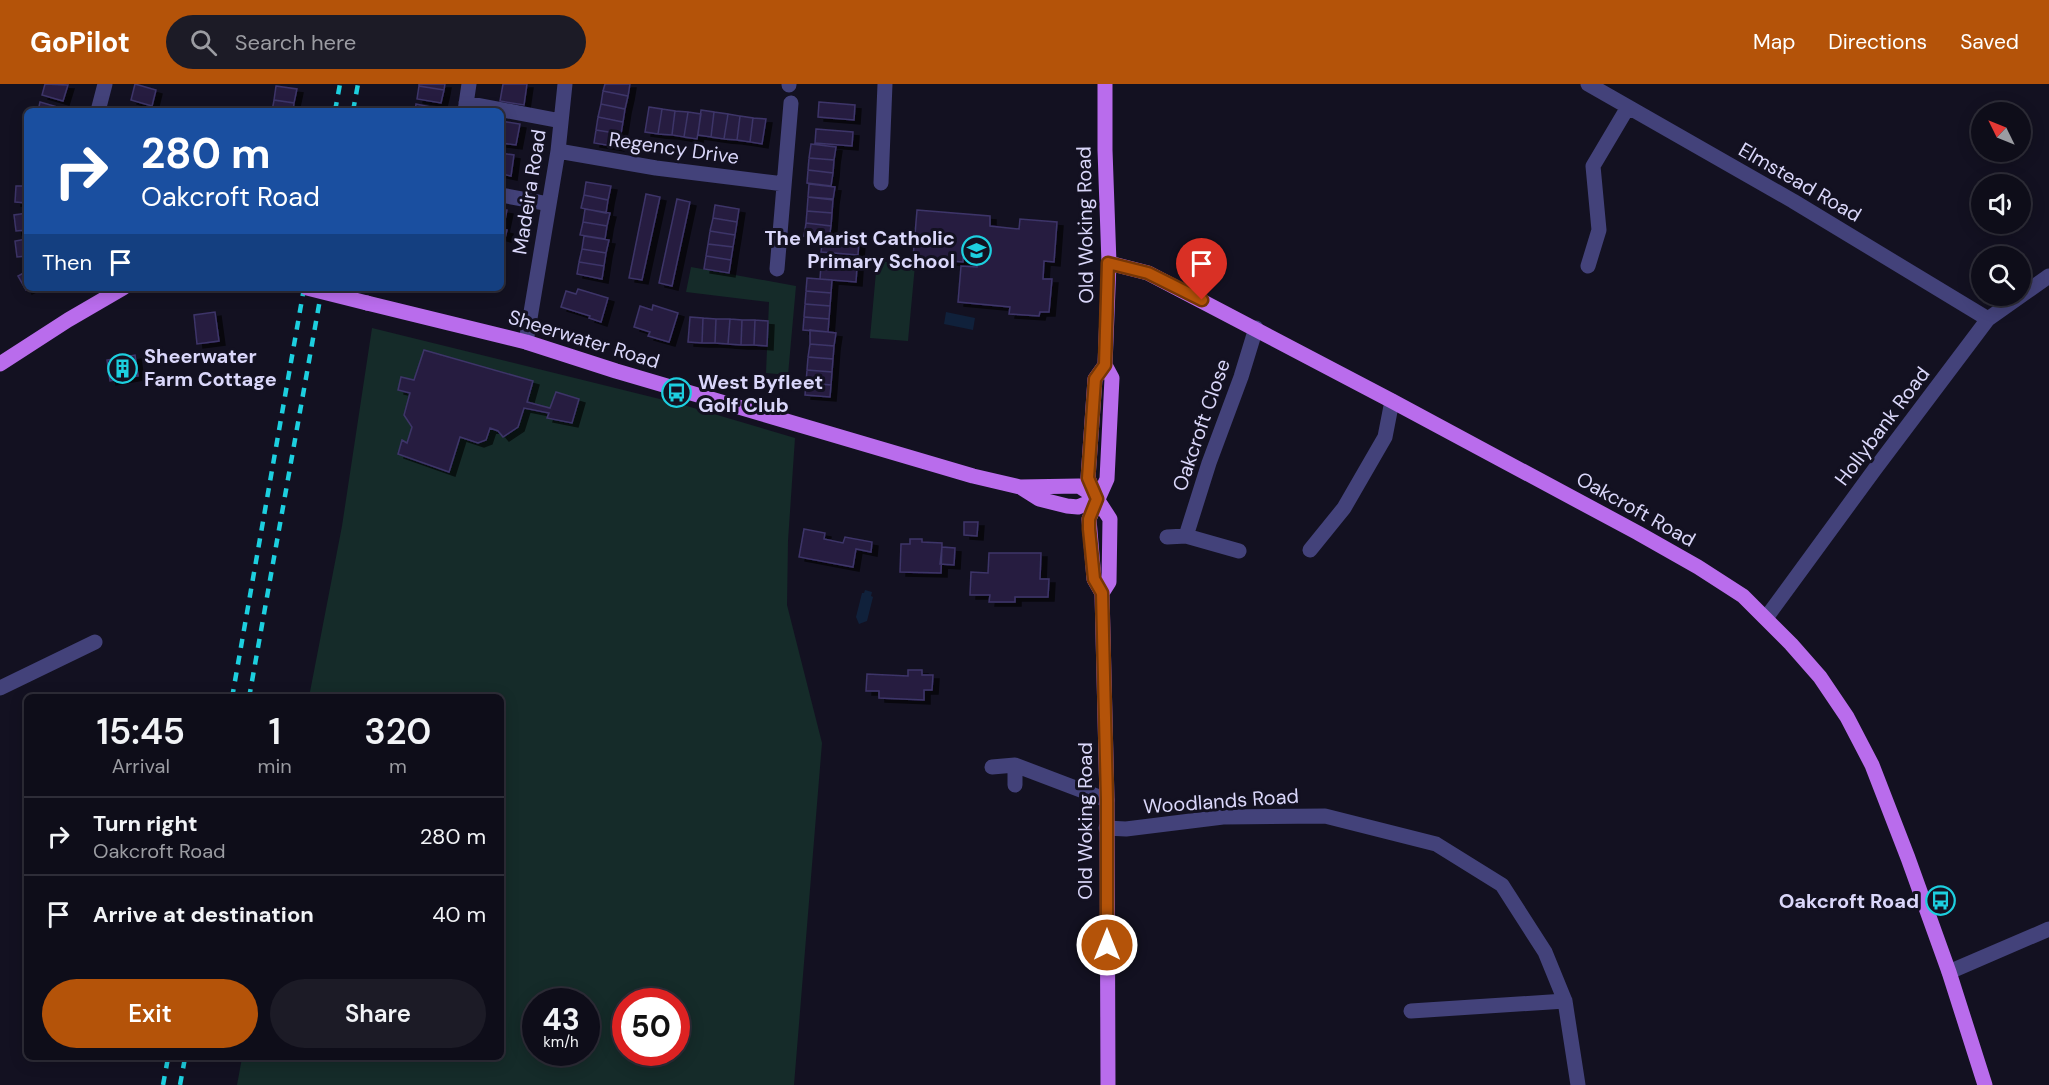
<!DOCTYPE html>
<html lang="en">
<head>
<meta charset="utf-8">
<style>
	body { margin:0; font-family:"DM Sans",sans-serif; background:#1c1b26; color:#f1f3f6; height:100vh; display:flex; flex-direction:column; font-size:22px; white-space:nowrap }
	* { box-sizing:border-box; margin:0 }
	p { font-size:20px; color:#9b9ca2 }
	.icon { flex:none; width:33px; height:33px; fill:none; stroke:currentColor; stroke-width:2; stroke-linecap:round; stroke-linejoin:round }
	.map { position:relative; flex:1; overflow:hidden }
	.details { position:absolute; left:24px; top:610px; width:480px; height:366px; display:flex; flex-direction:column; background:#0e0d19; border-radius:9px; box-shadow:0 3px 15px #0003,0 0 0 2px #2e2d38 }
	.details>* { flex:none }
	.guide { position:absolute; left:24px; top:24px; width:480px; height:183px; border-radius:9px; box-shadow:0 3px 15px #0003,0 0 0 2px #2e2d38; background:#1a4fa0; color:#fff; overflow:hidden }
	.needle { width:39px; rotate:313deg }
	.buttons { position:absolute; left:1971px; top:18px; display:grid; gap:12px }
	.buttons a { display:grid; place-items:center; width:60px; height:60px; border-radius:50%; background:#0e0d19; box-shadow:0 3px 15px #0003,0 0 0 2px #2e2d38; font-size:30px }
	.speed { position:absolute; left:522px; top:904px; display:flex; gap:12px; font-size:30px; font-weight:700; text-align:center }
	.speed>* { display:grid; place-content:center; width:78px; height:78px; border-radius:50%; background:#0e0d19; box-shadow:0 3px 15px #0003,0 0 0 2px #2e2d38; line-height:1 }
	.speed small { font-size:15px; font-weight:400 }
	.speed .limit { border:9px solid #d22; background:#fff; color:#111 }
	.pin { position:absolute; display:grid; place-items:center; width:51px; height:51px; color:#fff; margin:-62px -26px; border-radius:50% 50% 50% 0; rotate:-45deg; box-shadow:0 0 6px #0007 }
	.pin .icon { rotate:45deg }
	.me { position:absolute; width:66px; margin:-33px; rotate:0deg; stroke-linejoin:round; filter:drop-shadow(0 0 4px #0008) }
	.turn { display:flex; align-items:center; gap:21px; height:126px; padding:0 18px; font-size:27px }
	.turn .icon { width:78px; height:78px; stroke-width:2.5 }
	.turn b { display:block; font-size:42px; line-height:51px }
	.then { display:flex; align-items:center; height:57px; padding:0 18px; background:#0003; gap:12px; font-size:22px }
	.eta { display:flex; justify-content:space-evenly; align-items:center; height:102px; text-align:center }
	.eta b { font-size:36px; font-weight:600; line-height:42px }
	.primary-button { display:flex; gap:12px; margin-top:auto; padding:12px 18px }
	.primary-button a { flex:1; height:69px; border-radius:36px; background:#b45309; color:#fff; font-size:24px; font-weight:600; line-height:69px; text-align:center }
	.primary-button a+a { background:#1c1b26; color:#f1f3f6 }
	ul { padding:0; list-style:none }
	li { display:flex; align-items:center; gap:18px; height:78px; padding:0 18px; border-top:2px solid #2e2d38 }
	li div { flex:1 }
	li b { display:block; font-size:22px }
	li em { font-style:normal }
	header { display:flex; align-items:center; gap:36px; box-sizing:border-box; height:84px; padding:0 30px; background:#b45309; color:#fff }
	header strong { font-size:28px }
	nav { display:flex; gap:33px; margin-inline-start:auto; font-size:21px }
	.search { width:420px; height:54px; background:#1c1b26; display:flex; align-items:center; gap:15px; box-sizing:border-box; padding:0 21px; border-radius:33px; color:#9b9ca2; font-size:22px }
	.map>svg:first-child { display:block }
	.green { fill:#152b29; fill-rule:evenodd }
	.water { fill:#10213b }
	.building { fill:#251f40; stroke:#3e3469; stroke-width:1.5; filter:url(#shadow) }
	.lines { fill:none; stroke-linecap:round; stroke-linejoin:round }
	.minor { stroke:#43427a; stroke-width:15 }
	.major { stroke:#b96cec; stroke-width:15 }
	.rail { stroke:#1dcfdf; stroke-width:4.5; stroke-dasharray:9 8; stroke-linecap:butt }
	.major-bridge { stroke:#b96cec; stroke-width:15 }
	.route-casing { stroke:#753606; stroke-width:15 }
	.route { stroke:#b45309; stroke-width:10 }
	.labels { text-anchor:middle; stroke-width:6; stroke-linejoin:round; paint-order:stroke }
	.street-label { font-size:20px; fill:#dad7fa; stroke:#131121 }
	.poi-label { font-size:20px; font-weight:bold; fill:#dad7fa; stroke:#131121; text-anchor:end }
</style>
</head>
<body>
<header>
<strong>GoPilot</strong>
<div class="search"><svg class="icon" aria-label="search" viewBox="0 0 24 24"><circle cx="10" cy="10" r="6"/><path d="M15 15l6 6"/></svg>Search here</div>
<nav><a>Map</a><a>Directions</a><a>Saved</a></nav>
</header>
<div class="map">
<svg width="2049" height="1001" viewBox="0 0 2049 1001">
	<defs>
		<filter id="shadow"><feDropShadow dx="6" dy="4" stdDeviation="0" flood-color="#0009"/></filter>
	</defs>
	<rect width="100%" height="100%" fill="#131121"/>
	<path class="green" d="M877 177 915 181 908 257 870 254Z
		M691 183 796 202 788 291 766 289 769 218 686 208Z
		M372 244 680 320 795 354 788 457 787 521 822 659 794 1001H237L242 974H501V614L309 613 342 442ZM536 918H586V969H536ZM626 918H676V969H626Z"/>
	<path class="water" d="M946 228 975 234 973 246 944 240Z
		M865 506 872 508 871 512 873 513 867 537 859 540 856 533 862 509H864Z"/>
	<path class="building" d="M45 0 68 1 63 17 42 11Z
		M135 0 156 6 152 22 131 16Z
		M419 0H445L444 6 419 2Z
		M503 0H527L524 21 500 17Z
		M605 0H630L628 12 603 7Z
		M276 2 297 5 294 19 274 16Z
		M419 2 444 6 441 19 417 15Z
		M603 7 628 12 625 25 601 20Z
		M274 16 294 19 293 27H272Z
		M40 18 61 24V27H38Z
		M819 18 855 21 854 36 818 33Z
		M416 20 441 25 440 27H415Z
		M601 20 625 25 623 38 598 33Z
		M649 23 662 25 658 50 645 48Z
		M662 25 675 27 672 51 658 50Z
		M701 26 714 28 711 53 698 51Z
		M675 27 688 28 684 53 672 51Z
		M688 28 701 30 697 55 684 53Z
		M714 28 728 30 724 55 711 53Z
		M728 30 740 32 737 56 724 55Z
		M740 32 753 34 750 58 737 56Z
		M598 33 623 38 621 50 596 46Z
		M753 34 766 35 762 60 750 58Z
		M501 37 520 40 516 61 501 59Z
		M816 45 853 48 852 62 815 59Z
		M596 46 621 50 618 63 594 59Z
		M811 60 836 63 834 76 809 74Z
		M501 69 514 71 511 92 501 90Z
		M809 74 834 76 833 89 808 86Z
		M808 86 833 89 831 102 807 99Z
		M586 98 611 102 608 116 584 111Z
		M809 100 835 103 833 116 808 113Z
		M16 102H27V119L15 118Z
		M646 110 660 113 642 196 629 194Z
		M584 111 608 116 606 129 581 124Z
		M808 113 833 115 832 129 807 127Z
		M677 115 690 118 672 202 659 199Z
		M715 121 739 125 737 138 713 134Z
		M501 125 507 126 503 145 507 146 505 154 501 153Z
		M585 125 610 129 607 142 583 138Z
		M917 126 990 132V142L1019 145 1020 135 1057 138 1054 178 1044 177 1043 195H1052L1049 228H1040L1039 232 1009 230 1010 223 958 218 961 182 977 183 978 176 963 174V178L913 174Z
		M807 127 832 129 831 142 806 139Z
		M27 129V146L16 147 14 131Z
		M713 134 737 138 735 151 710 147Z
		M583 138 607 142 605 155 580 151Z
		M806 139 831 142 829 155 804 152Z
		M710 147 735 151 733 163 708 160Z
		M584 152 609 156 606 169 582 165Z
		M823 154 859 157 858 171 821 168Z
		M27 155V172L17 173 15 157Z
		M708 160 733 163 731 176 706 172Z
		M582 165 606 169 604 182 579 178Z
		M706 172 731 176 729 189 704 185Z
		M579 178 604 182 602 195 577 190Z
		M821 181 857 183 856 198 820 195Z
		M27 187V204H30L26 206 18 192Z
		M807 194 832 196 831 209 806 207Z
		M578 205 608 214 601 238 589 234 590 232 561 223 566 207 576 210Z
		M806 207 831 209 830 222 805 220Z
		M805 220 830 222 829 235 804 233Z
		M653 221 678 229 669 258 648 252 650 248 634 243 640 222 652 226Z
		M215 228 219 257 197 260 194 231Z
		M690 233 703 234 702 259 688 258Z
		M804 233 829 235 828 248 803 246Z
		M703 234 716 235 715 259H702Z
		M716 235H730L728 260 715 259Z
		M730 235 742 236 741 261 728 260Z
		M742 236H755L754 261H741Z
		M755 236 768 237 767 262 754 261Z
		M810 246 836 249 834 262 810 260Z
		M810 260 834 262 833 275 808 273Z
		M424 266 533 297 527 318 550 324 556 308 579 315 572 339 547 334 549 329 524 324 518 343 503 353 498 347 490 344 486 356 478 359 460 353 449 388 398 370 402 356 407 359 412 343 404 331 410 309 398 306 401 293 414 296Z
		M135 271 138 292 110 297 107 276Z
		M808 273 833 275 832 288 807 286Z
		M807 286 832 288 831 301 806 299Z
		M806 299 831 301 830 313 805 311Z
		M964 438H978L977 452 964 451Z
		M804 445 825 449 824 455 843 459 845 453 872 458 871 468 856 465 853 483 799 473Z
		M910 455H922V458L942 459 941 489 900 488 901 460H910Z
		M942 463 955 464 954 481 940 480Z
		M989 469H1041L1040 495H1049L1048 513H1015V518H989L990 511H970L971 488 988 489Z
		M908 586H922V591H933L932 606H924V616L879 614V607H866L867 590 908 592Z"/>
	<g class="lines">
		<path class="minor" d="M1588 0 1793 117 1988 235
			M789 1V0
			M466 19 561 37
			M98 27 105 0
			M465 27 469 0
			M558 67 656 84 784 100
			M881 99 885 0
			M501 111 549 120
			M1588 182 1599 146 1593 82 1628 23
			M777 185 791 19
			M526 258 558 67 565 0
			M1186 452 1209 379 1241 293 1256 244
			M1167 453 1186 452 1239 467
			M1310 466 1344 424 1385 353 1392 317
			M1766 534 1875 385 1988 235 2049 192
			M0 604 95 558
			M992 683 1015 681 1107 716
			M1015 701V681
			M1106 744 1126 745 1223 733 1325 732 1436 760 1502 801 1545 868 1565 917 1578 1001
			M1949 888 2049 845
			M1411 927 1565 917"/>
		<path class="major" d="M1105 0V66L1109 179 1105 281 1112 294 1107 395 1089 435 1094 495 1102 509 1107 716 1108 1001
			M1109 179 1148 189 1392 317 1638 449 1698 483 1743 512 1791 560 1820 593 1847 633 1872 681 1908 774 1949 888 1985 1001
			M367 219 526 258 616 287 973 392 1020 403 1039 415 1067 422 1078 423 1097 415
			M0 280 68 236 123 204
			M1020 403 1079 402 1097 414
			M1102 509 1109 498 1110 435 1097 415 1088 394 1095 295 1105 281"/>
		<path class="rail" d="M335 27 340 0
			M353 27 358 0
			M232 614 304 204
			M249 614 322 204
			M163 1001 168 974
			M180 1001 185 974"/>
		<path class="major-bridge" d="M307 204 367 219"/>
	</g>
	<g class="lines">
		<defs>
			<path id="route" d="M1107 861V716L1102 509 1094 495 1089 445V435L1097 415 1088 394 1095 295 1105 281 1108 179 1148 189 1202 216"/>
		</defs>
		<use href="#route" class="route-casing"/>
		<use href="#route" class="route"/>
	</g>
	<defs>
		<symbol id="school-ring" viewBox="-11 -11 22 22"><circle r="9.5" fill="#131121" stroke="#1dcfdf" stroke-width="1.5"/><path d="M0-5L7-2L0 1L-7-2ZM-4 1L0 2.5L4 1V4Q0 6-4 4Z" fill="#1dcfdf"/></symbol>
		<symbol id="building-ring" viewBox="-11 -11 22 22"><circle r="9.5" fill="#131121" stroke="#1dcfdf" stroke-width="1.5"/><path d="M-4-6H4V6H1V3H-1V6H-4ZM-2.5-4.3h1.7v1.8h-1.7ZM.8-4.3h1.7v1.8H.8ZM-2.5-1h1.7V.8h-1.7ZM.8-1h1.7V.8H.8Z" fill="#1dcfdf"/></symbol>
		<symbol id="bus-ring" viewBox="-11 -11 22 22"><circle r="9.5" fill="#131121" stroke="#1dcfdf" stroke-width="1.5"/><path d="M-5-6H5V4H4V6H2V4H-2V6H-4V4H-5ZM-3.5-4V0h7V-4ZM-3.5 1.2v1.5H-2V1.2ZM2 1.2v1.5H3.5V1.2Z" fill="#1dcfdf"/></symbol>
	</defs>
	<g fill-rule="evenodd">
		<use href="#school-ring" x="960" y="150" width="33" height="33"/>
		<use href="#building-ring" x="106" y="268" width="33" height="33"/>
		<use href="#bus-ring" x="660" y="292" width="33" height="33"/>
		<use href="#bus-ring" x="1924" y="800" width="33" height="33"/>
	</g>
	<g class="labels">
		<g class="street-label">
			<text transform="translate(674 64) rotate(8)" y="7">Regency Drive</text>
			<text transform="translate(1800 98) rotate(30)" y="7">Elmstead Road</text>
			<text transform="translate(529 108) rotate(-81)" y="7">Madeira Road</text>
			<text transform="translate(1085 141) rotate(-91)" y="7">Old Woking Road</text>
			<text transform="translate(584 255) rotate(17)" y="7">Sheerwater Road</text>
			<text transform="translate(1201 341) rotate(-71)" y="7">Oakcroft Close</text>
			<text transform="translate(1882 342) rotate(-53)" y="7">Hollybank Road</text>
			<text transform="translate(1636 425) rotate(29)" y="7">Oakcroft Road</text>
			<text transform="translate(1221 717) rotate(-4)" y="7">Woodlands Road</text>
			<text transform="translate(1085 737) rotate(-90)" y="7">Old Woking Road</text>
		</g>
		<g class="poi-label">
			<text x="955" y="161">The Marist Catholic<tspan x="955" dy="23">Primary School</tspan></text>
			<text x="144" y="279" text-anchor="start">Sheerwater<tspan x="144" dy="23">Farm Cottage</tspan></text>
			<text x="698" y="305" text-anchor="start">West Byfleet<tspan x="698" dy="23">Golf Club</tspan></text>
			<text x="1919" y="824">Oakcroft Road</text>
		</g>
	</g>
</svg>
<div class="buttons">
<a><svg class="needle" viewBox="-14 -14 28 28"><path d="M0-13l5 13h-10z" fill="#e53935"/><path d="M0 13l5-13h-10z" fill="#9b9ca2"/></svg></a>
<a><svg class="icon" aria-label="sound" viewBox="0 0 24 24"><path d="M4 9h4l5-4v14l-5-4H4zM17 9q2 3 0 6"/></svg></a>
<a><svg class="icon" aria-label="search" viewBox="0 0 24 24"><circle cx="10" cy="10" r="6"/><path d="M15 15l6 6"/></svg></a>
</div>
<div class="speed"><div>43<small>km/h</small></div><div class="limit">50</div></div>
<div class="pin" style="left:1202px;top:216px;background:#d93025"><svg class="icon" aria-label="arrive" viewBox="0 0 24 24"><path d="M6 21V4h12l-3 4 3 4H6"/></svg></div>
<svg class="me" style="left:1107px;top:861px" viewBox="-20 -20 40 40"><circle r="17" fill="#b45309" stroke="#fff" stroke-width="3"/><path d="M0-11L8 9 0 5-8 9z" fill="#fff"/></svg>
<div class="guide">
<div class="turn"><svg class="icon" aria-label="right" viewBox="0 0 24 24"><path d="M7 20v-9h11M14 6l5 5-5 5"/></svg><div><b>280 m</b>Oakcroft Road</div></div>
<div class="then">Then<svg class="icon" aria-label="arrive" viewBox="0 0 24 24"><path d="M6 21V4h12l-3 4 3 4H6"/></svg></div>
</div>
<section class="details">
<div class="eta">
<div><b>15:45</b><p>Arrival</p></div>
<div><b>1</b><p>min</p></div>
<div><b>320</b><p>m</p></div>
</div>
<ul>
<li><svg class="icon" aria-label="right" viewBox="0 0 24 24"><path d="M7 20v-9h11M14 6l5 5-5 5"/></svg><div><b>Turn right</b><p>Oakcroft Road</p></div><em>280 m</em></li>
<li><svg class="icon" aria-label="arrive" viewBox="0 0 24 24"><path d="M6 21V4h12l-3 4 3 4H6"/></svg><div><b>Arrive at destination</b></div><em>40 m</em></li>
</ul>
<div class="primary-button"><a>Exit</a><a>Share</a></div>
</section>
</div>
</body>
</html>
